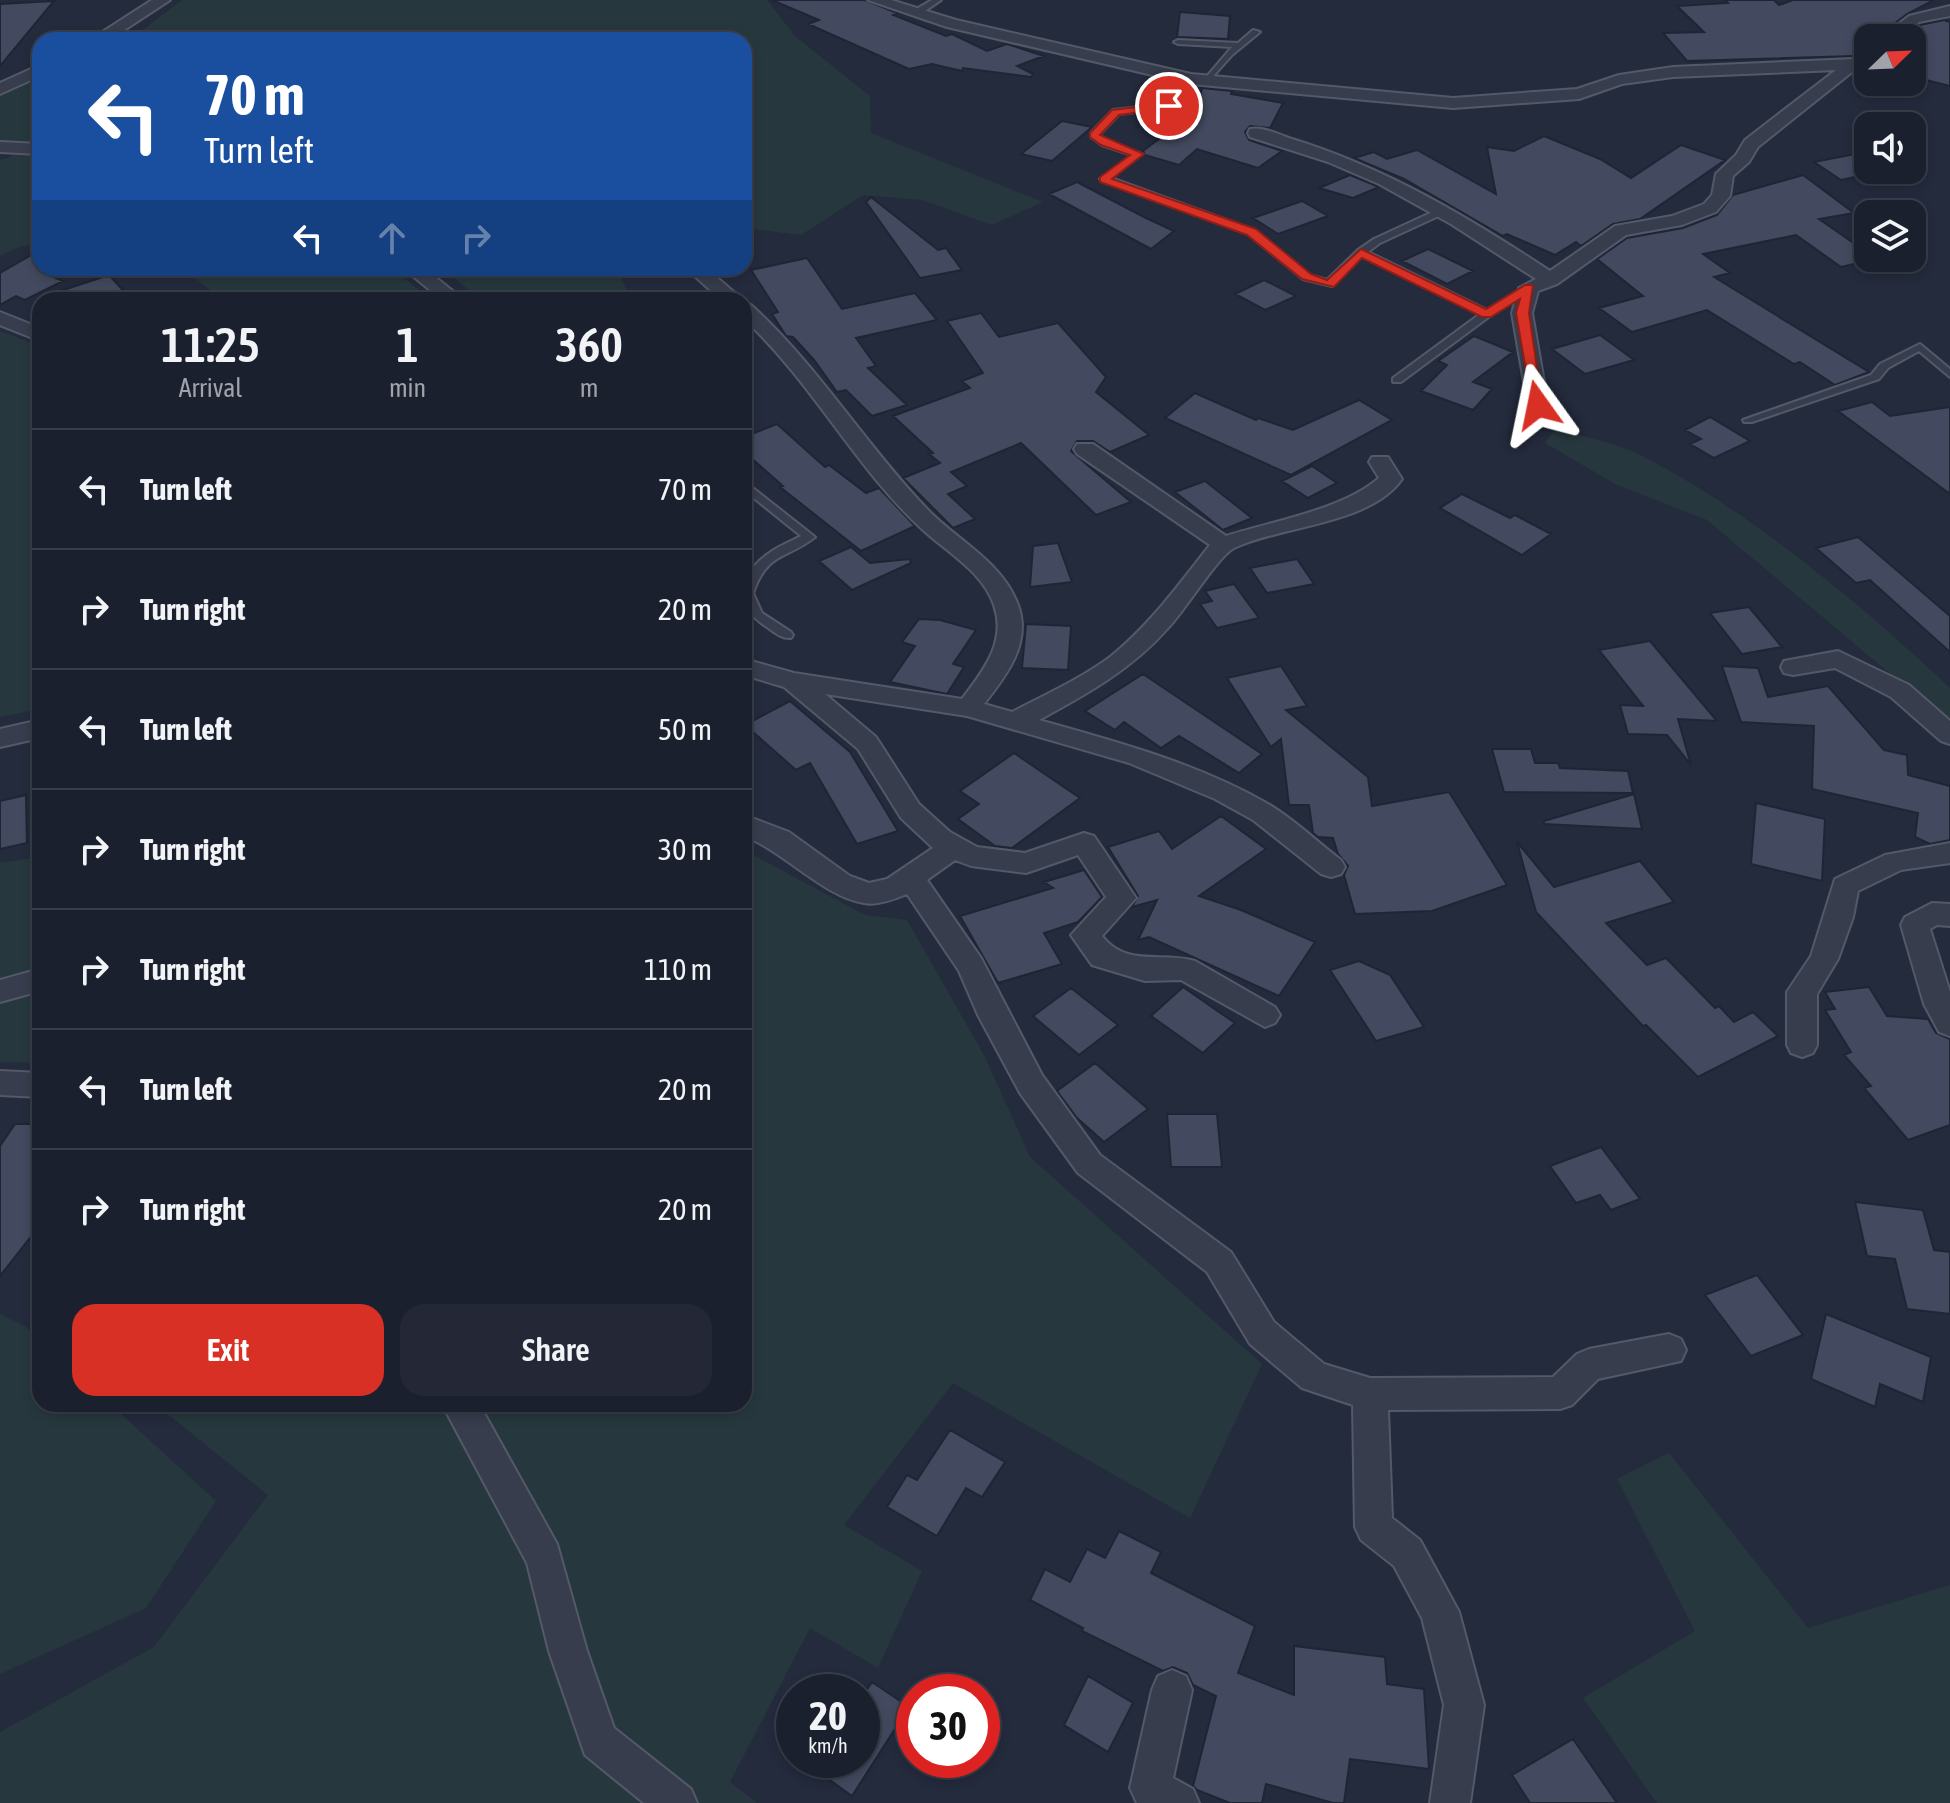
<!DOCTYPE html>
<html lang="en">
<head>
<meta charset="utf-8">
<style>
	body { margin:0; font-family:"Asap Condensed",sans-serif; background:#242836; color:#f1f3f6; height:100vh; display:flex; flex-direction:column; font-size:30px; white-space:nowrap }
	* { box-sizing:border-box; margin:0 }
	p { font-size:26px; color:#a0a3aa }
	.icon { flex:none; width:44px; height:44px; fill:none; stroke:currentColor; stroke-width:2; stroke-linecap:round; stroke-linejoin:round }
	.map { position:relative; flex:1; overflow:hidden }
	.side { position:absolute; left:32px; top:292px; width:720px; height:1120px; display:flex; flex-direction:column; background:#1b202e; border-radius:24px; box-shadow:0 4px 12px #0003,0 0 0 2px #393e4a }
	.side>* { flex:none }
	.guide { position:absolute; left:32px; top:32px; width:720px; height:244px; border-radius:24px; box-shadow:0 4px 12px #0003,0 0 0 2px #393e4a; background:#1a4fa0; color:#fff; overflow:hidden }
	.needle { width:52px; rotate:67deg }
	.controls { position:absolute; left:1854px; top:24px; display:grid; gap:16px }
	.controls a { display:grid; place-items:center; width:72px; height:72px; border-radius:16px; background:#1b202e; box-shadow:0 4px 12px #0003,0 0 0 2px #393e4a; font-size:40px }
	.speed { position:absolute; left:776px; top:1674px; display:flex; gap:16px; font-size:40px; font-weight:700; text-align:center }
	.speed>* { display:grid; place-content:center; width:104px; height:104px; border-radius:50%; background:#1b202e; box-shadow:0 4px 12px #0003,0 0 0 2px #393e4a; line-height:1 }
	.speed small { font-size:20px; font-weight:400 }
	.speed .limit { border:12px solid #d22; background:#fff; color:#111 }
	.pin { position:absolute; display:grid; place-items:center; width:68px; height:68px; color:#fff; margin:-34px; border:4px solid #fff; border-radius:50%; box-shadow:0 2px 8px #0007 }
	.me { position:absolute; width:88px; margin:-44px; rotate:348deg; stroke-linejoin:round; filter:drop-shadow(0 0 6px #0008) }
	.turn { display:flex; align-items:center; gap:28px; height:168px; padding:0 40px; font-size:36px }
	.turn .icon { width:104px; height:104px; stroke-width:2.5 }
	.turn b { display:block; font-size:56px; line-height:68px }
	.lanes { display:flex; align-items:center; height:76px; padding:0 40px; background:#0003; justify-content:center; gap:40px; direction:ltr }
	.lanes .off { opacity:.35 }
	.eta { display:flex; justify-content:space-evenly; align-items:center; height:136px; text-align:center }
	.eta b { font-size:48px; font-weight:600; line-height:56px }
	.action { display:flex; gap:16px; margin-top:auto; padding:16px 40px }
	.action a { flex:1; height:92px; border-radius:24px; background:#d93025; color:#fff; font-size:32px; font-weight:600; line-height:92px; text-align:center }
	.action a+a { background:#242836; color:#f1f3f6 }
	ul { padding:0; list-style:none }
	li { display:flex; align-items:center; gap:24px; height:120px; padding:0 40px; border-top:2px solid #393e4a }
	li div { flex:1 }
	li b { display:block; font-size:30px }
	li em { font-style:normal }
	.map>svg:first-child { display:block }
	.green { fill:#26383e }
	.building { fill:#434a5f; stroke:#1f2534; stroke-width:2 }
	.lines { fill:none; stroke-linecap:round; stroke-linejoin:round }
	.lane-casing { stroke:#535968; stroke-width:4 }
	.street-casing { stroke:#535968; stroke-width:4 }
	.lane { fill:#373d4d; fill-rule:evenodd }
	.street { fill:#373d4d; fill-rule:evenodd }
	.route { fill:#d93025; stroke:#8d1f18; stroke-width:2 }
</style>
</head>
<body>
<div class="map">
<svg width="1950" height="1803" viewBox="0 0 1950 1803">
	<rect width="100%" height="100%" fill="#242b3d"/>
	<path class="green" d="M182 0H767L795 36 870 96 871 133 1043 202 992 225 922 200 863 195 801 235 744 228V40H123L139 33Z
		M40 78V140L30 142 40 143V244L21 246 0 256V160L8 158 28 143H0V96Z
		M181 268H391L432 300H224Z
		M442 268H618L630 300H481Z
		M0 331 40 346V709L0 717Z
		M1556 429C1583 437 1614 442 1638 454 1745 507 1863 606 1950 688V724L1707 520 1615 484 1545 443Z
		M744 850 865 915 907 920 985 1057 1030 1157 1262 1364 1190 1518 953 1383 844 1525 922 1571 878 1668 810 1628 730 1782 757 1803H0V1732L154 1647 268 1495 155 1404H744Z
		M40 857V968L0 978V863Z
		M40 992V1063L0 1062V1003Z
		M0 1314 26 1327 40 1340V1404H110L216 1501 146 1608 0 1674Z
		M1669 1453 1808 1628 1950 1585V1803H1657L1583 1698 1695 1631 1617 1479Z"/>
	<path class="building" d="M772 0H865L897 13 893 15 946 36 952 34 987 51 1007 44 1044 56 1017 66 1033 74 1031 77 963 68 962 71 932 64 909 69 808 24 819 20Z
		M1725 0H1774L1779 5 1793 0H1934L1907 14 1875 38H1868V74L1858 71 1865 64 1854 56 1687 61 1663 33 1704 32 1677 6 1728 3Z
		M54 1 0 66V4Z
		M1180 12 1230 16 1228 39 1177 37Z
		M1944 20 1950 22V86L1922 79 1912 47V31L1920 25Z
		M1202 88 1232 91 1231 94 1283 103 1270 128 1250 126 1245 132 1249 140 1282 151 1258 168 1197 149 1179 165 1145 155 1143 151 1196 111Z
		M1062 121 1092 127 1052 161 1021 154Z
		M1544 136 1600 159 1631 178 1681 145 1725 160 1640 219 1613 224 1581 246 1576 242 1555 255 1507 234 1503 236 1404 179 1354 158 1374 152 1387 159 1417 150 1496 194 1487 147 1514 151Z
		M1855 154 1868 162V170L1882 171 1841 180 1814 162Z
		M1350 175 1379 187 1353 198 1319 188Z
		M1803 175 1854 213 1819 219 1868 253V258L1876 259 1841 267 1796 235 1703 254 1730 273 1714 277 1869 372 1835 385 1800 362 1794 364 1707 310 1632 332 1599 308 1643 296 1597 259 1627 238 1683 228 1717 215 1733 195Z
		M1077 182 1144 217 1174 231 1151 249 1049 194Z
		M871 197 938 250 946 248 962 270 920 278 866 202Z
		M1302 201 1328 216 1278 234 1253 218Z
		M1428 249 1473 271 1447 284 1402 261Z
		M40 250V271L63 281 25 300 16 296 0 305V273Z
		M807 258 842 309 915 293 937 320 856 338 876 366 868 368 907 405 872 416 846 390 837 392 814 360 793 337 786 336 772 314 778 312 751 270Z
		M109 275 132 300H49L48 295Z
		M1264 280 1296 296 1265 310 1235 294Z
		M981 313 999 337 1058 323 1106 377 1096 392 1149 435 1110 452 1093 441H1077L1071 451 1131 502 1096 515 1021 443 951 472 967 486 948 494 975 519 953 528 903 478 940 463 929 454 933 453 893 416 970 388 962 381 983 373 947 321Z
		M1600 335 1634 360 1585 374 1552 349Z
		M1474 336 1513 352 1473 382 1492 389 1473 410 1421 391 1447 365 1438 361Z
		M1195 393 1256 420 1258 418 1293 430 1359 400 1392 420 1291 475 1165 418Z
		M1872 402 1890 416 1950 407V494L1838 411Z
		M1710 417 1750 441 1714 458 1690 444 1701 439 1685 430Z
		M777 424 825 467 829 465 866 493 879 488 915 526 861 551 780 487 783 486 744 452V437Z
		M1312 466 1337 483 1308 498 1282 481Z
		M1205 481 1252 518 1223 530 1175 492Z
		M1462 494 1510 518 1515 515 1551 534 1522 555 1440 508Z
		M1858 537 1950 616V652L1870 580 1856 583 1816 548Z
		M1058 543 1072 582 1030 587 1033 546Z
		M851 547 870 563 910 559 911 563 852 590 819 561Z
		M1297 559 1314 584 1267 593 1250 568Z
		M1234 584 1259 618 1217 628 1200 604 1212 601 1205 591Z
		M1749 607 1782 647 1742 654 1710 613Z
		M919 619 940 620 976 630 953 664 964 667 947 694 890 682 915 646 902 642Z
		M1026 624 1071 626 1068 670 1022 668Z
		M1650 641 1717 721 1678 719 1691 765 1667 735 1628 734 1620 705 1643 706 1599 650Z
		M1281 666 1307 706 1286 710 1368 777 1372 806 1449 792 1507 885 1432 911 1355 914 1344 875 1348 866 1338 854 1333 838 1318 837 1313 833 1309 805H1289L1281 739 1271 747 1227 678Z
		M1722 666 1758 668 1768 697 1828 686 1884 750 1907 755 1908 775 1950 786V840L1930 844 1915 837 1918 813 1812 789 1814 726 1741 722Z
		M1143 674 1262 754 1239 773 1179 736 1161 748 1124 722 1115 730 1085 711Z
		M790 701 850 752 898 831 857 844 810 763 796 770 745 725Z
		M1492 749H1531L1535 763H1558L1560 768 1628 771 1633 793 1504 792Z
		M1014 753 1080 798 1012 848 995 846 958 819 979 804 960 791Z
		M1634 794 1642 829 1544 824V821Z
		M26 795 27 843 0 849V801Z
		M1756 803 1825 819 1822 881 1751 864Z
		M1221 816 1266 849 1199 896 1241 910 1315 942 1279 996 1149 937 1138 940 1157 900 1132 907 1138 896 1108 847 1159 831 1172 849Z
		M1517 842 1554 887 1640 861 1674 902 1606 923 1647 965 1666 958 1715 1008 1719 1006 1734 1022 1753 1012 1778 1036 1698 1077 1646 1025 1643 1026 1536 912Z
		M1084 870 1102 897 1078 922 1044 933 1062 964 998 983 960 916 1053 888 1044 882Z
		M1359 961 1390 975 1424 1027 1376 1041 1330 970Z
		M1183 987 1235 1023 1203 1053 1151 1016Z
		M1869 987 1887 1016 1928 1019 1936 1033 1950 1039V1125L1908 1140 1864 1088 1871 1086 1844 1055 1851 1052 1825 1010 1835 1009 1825 992Z
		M1071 988 1118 1025 1079 1055 1033 1016Z
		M1095 1063 1148 1109 1104 1142 1077 1118 1057 1091Z
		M1167 1114H1217L1222 1167H1171Z
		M15 1124H40V1225L0 1276V1146Z
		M1601 1147 1640 1199 1611 1210 1600 1195 1576 1203 1550 1166Z
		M1855 1202 1923 1210 1934 1250 1950 1252V1314L1907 1309 1895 1259 1867 1256Z
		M1757 1275 1803 1335 1751 1356 1705 1295Z
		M1826 1314 1931 1357 1923 1402 1880 1384 1875 1407 1811 1379Z
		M950 1430 1005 1462 982 1497 966 1488 937 1536 887 1507 907 1475 917 1480Z
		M1119 1531 1161 1552 1151 1573 1255 1626 1238 1673 1294 1695V1646L1385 1657 1387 1684 1424 1689 1429 1769 1350 1759 1344 1803H1333L1266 1784 1262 1803H1230L1197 1790 1193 1786 1216 1696 1193 1685 1187 1673 1173 1667 1163 1671 1082 1631 1083 1628 1030 1600 1045 1569 1070 1582 1087 1549 1105 1558Z
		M1088 1676 1133 1703 1108 1752 1064 1725Z
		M872 1682 909 1707 852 1796 802 1760H862V1697Z
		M1573 1739 1617 1803H1530L1512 1775Z"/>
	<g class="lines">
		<defs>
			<path id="lane" d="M932 0H941L919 15H913V11Z
				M1253 30 1260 32 1232 55 1207 83 1203 81 1232 47 1178 44 1174 42 1178 40 1238 43Z
				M1191 77 1195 79V92L1185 104 1172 108 1119 114 1099 135 1108 141 1142 154 1111 178 1254 230 1309 275 1327 280 1358 250 1374 239 1439 209H1445V213L1380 243 1368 252 1487 310 1526 286 1534 288 1490 316 1401 382H1393V378L1480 314 1362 256 1332 286 1303 279 1248 234 1100 179 1132 155 1102 145 1091 137V133L1113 110 1168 104 1179 100 1187 92V79Z
				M1920 344 1950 369V377L1919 351 1888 368 1879 379 1752 422H1744L1743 420 1871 375 1880 364Z
				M744 481 815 537C786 560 768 551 753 593L762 613 791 632 793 635 791 638C781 639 773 631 764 625 734 605 740 573 768 554 778 546 790 542 801 536L744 490Z"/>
			<path id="street" d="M152 0H170L109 40H90Z
				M868 0H891L956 20 1191 74 1453 98 1577 89 1619 75 1673 67 1854 59 1862 64 1758 147 1749 162 1733 176 1730 196 1716 212 1682 225 1626 235 1557 284 1538 291 1532 313 1548 405 1538 411 1528 405 1512 313 1519 288 1536 279 1451 224 1379 184 1328 162 1250 137 1248 133 1250 129C1263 126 1279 135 1292 139 1386 168 1468 217 1550 271L1615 226 1672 216 1704 204 1712 195 1716 174 1736 155 1745 140 1836 70 1673 77 1622 84 1579 99 1453 108 1191 84 947 27Z
				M1950 6V16L1919 22 1898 38H1880L1909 16Z
				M40 65V76L0 94V83Z
				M0 142 40 144V154L0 152Z
				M403 268H424L464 300H442Z
				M686 268H706L743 300H721Z
				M744 303 751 305C818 366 864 443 926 508 956 540 1002 561 1018 605 1032 643 1006 676 984 704L1012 712C1045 695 1080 679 1110 657 1149 626 1179 584 1210 545L1077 454 1074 449 1077 444H1093L1226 536C1273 521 1342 510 1379 478L1369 462 1372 457H1388L1402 479C1369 525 1283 525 1234 548 1218 556 1184 612 1168 628 1132 669 1087 694 1039 720 1117 742 1197 763 1268 804 1294 819 1317 842 1341 860L1345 867 1341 874 1331 877 1321 874 1253 820 1215 799 1129 763 967 716 825 694 876 737 919 804 950 832 977 847 1025 853 1084 833 1094 836 1136 898 1102 936C1127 968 1162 951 1195 961L1275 1007 1280 1015 1275 1023 1265 1027 1181 980 1145 981 1092 965 1071 935 1106 897 1078 855 1026 873 971 866 955 860 927 880 981 958 1042 1075 1100 1155 1231 1252 1274 1322 1324 1364 1370 1378 1553 1377 1577 1354 1589 1349 1669 1334 1681 1339 1686 1350 1681 1361 1598 1379 1572 1405 1560 1409 1388 1410 1392 1518 1420 1540 1459 1612 1484 1705 1470 1803H1430L1444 1705 1422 1618 1394 1566 1361 1540 1355 1527 1353 1405 1302 1388 1250 1344 1207 1272 1078 1173 1020 1093 978 1015 959 971 907 894C895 899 876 906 864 903 824 897 785 852 744 836V815L789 832 850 876 869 883 887 879 933 848 901 818 858 749 784 687 744 675V659L794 673 962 699C983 671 1007 642 994 605 983 572 947 552 923 530 856 469 813 383 744 319Z
				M0 312 40 328V341L0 325Z
				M1838 651 1909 685 1950 721V744L1941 741 1891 697 1835 668 1793 675 1784 673 1781 667 1784 661Z
				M40 720V738L0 747V729Z
				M1950 843V863L1901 870 1858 891 1853 917 1838 959 1817 994V1045L1813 1053 1802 1057 1791 1053 1787 1045V992L1811 956 1835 879 1885 855Z
				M1932 903 1950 904V926L1937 925 1930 929 1950 992V1036L1939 1032 1924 1004 1901 925 1905 917Z
				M40 969V991L0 1002V980Z
				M0 1071 40 1073V1097L0 1095Z
				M442 1404H479L557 1544 587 1651 614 1728 691 1789 697 1803H644L585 1755 549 1651 527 1563Z
				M1172 1670 1186 1676 1192 1690 1173 1778 1193 1789 1199 1803H1137L1130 1788 1152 1690 1158 1676Z"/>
		</defs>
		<use href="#lane" class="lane-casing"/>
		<use href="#street" class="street-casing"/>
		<use href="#lane" class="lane"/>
		<use href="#street" class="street"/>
	</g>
	<path class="route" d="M1169 103 1175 106 1173 108 1119 115 1100 135 1144 154 1112 179 1256 229 1311 274 1327 280 1361 249 1486 309 1525 285H1533L1529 313 1543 408 1532 405 1516 313 1520 299 1491 317H1482L1362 258 1334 287 1302 279 1247 235 1100 182V177L1130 155 1101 145 1090 137V133L1112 110Z"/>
</svg>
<div class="controls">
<a><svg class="needle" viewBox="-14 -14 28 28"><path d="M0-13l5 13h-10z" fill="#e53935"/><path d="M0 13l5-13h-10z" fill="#a0a3aa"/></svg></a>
<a><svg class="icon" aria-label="sound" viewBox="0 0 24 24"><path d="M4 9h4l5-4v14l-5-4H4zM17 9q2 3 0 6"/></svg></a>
<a><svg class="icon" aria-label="layers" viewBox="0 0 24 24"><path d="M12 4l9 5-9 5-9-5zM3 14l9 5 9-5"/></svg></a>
</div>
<div class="speed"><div>20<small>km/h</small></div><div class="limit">30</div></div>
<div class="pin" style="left:1169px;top:106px;background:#d93025"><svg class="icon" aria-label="arrive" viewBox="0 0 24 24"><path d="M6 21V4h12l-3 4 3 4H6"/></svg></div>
<svg class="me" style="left:1538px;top:405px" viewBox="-20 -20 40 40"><path d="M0-17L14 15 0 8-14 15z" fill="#d93025" stroke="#fff" stroke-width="4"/></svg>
<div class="guide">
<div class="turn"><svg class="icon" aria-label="left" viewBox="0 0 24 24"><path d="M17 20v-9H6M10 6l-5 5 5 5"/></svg><div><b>70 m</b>Turn left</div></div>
<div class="lanes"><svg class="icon" aria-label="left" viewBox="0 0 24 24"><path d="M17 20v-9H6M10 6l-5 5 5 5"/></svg><svg class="icon off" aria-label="ahead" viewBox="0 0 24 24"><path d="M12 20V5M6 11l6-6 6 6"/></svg><svg class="icon off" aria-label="right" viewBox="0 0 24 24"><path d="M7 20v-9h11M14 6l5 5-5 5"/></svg></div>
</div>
<section class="side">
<div class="eta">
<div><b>11:25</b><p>Arrival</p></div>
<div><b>1</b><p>min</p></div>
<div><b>360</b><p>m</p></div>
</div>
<ul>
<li><svg class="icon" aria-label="left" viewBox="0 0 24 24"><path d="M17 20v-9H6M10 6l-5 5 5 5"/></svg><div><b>Turn left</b></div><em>70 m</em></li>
<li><svg class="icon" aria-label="right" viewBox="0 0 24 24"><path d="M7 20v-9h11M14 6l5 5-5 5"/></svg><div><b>Turn right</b></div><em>20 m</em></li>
<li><svg class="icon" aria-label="left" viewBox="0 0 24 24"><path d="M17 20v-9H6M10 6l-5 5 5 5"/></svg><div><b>Turn left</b></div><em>50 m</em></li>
<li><svg class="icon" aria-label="right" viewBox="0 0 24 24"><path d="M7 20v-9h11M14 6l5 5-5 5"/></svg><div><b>Turn right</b></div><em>30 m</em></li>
<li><svg class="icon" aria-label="right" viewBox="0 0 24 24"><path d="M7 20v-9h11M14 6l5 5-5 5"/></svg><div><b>Turn right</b></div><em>110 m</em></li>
<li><svg class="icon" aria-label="left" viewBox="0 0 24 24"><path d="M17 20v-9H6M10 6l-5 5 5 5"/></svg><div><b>Turn left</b></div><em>20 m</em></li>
<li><svg class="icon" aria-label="right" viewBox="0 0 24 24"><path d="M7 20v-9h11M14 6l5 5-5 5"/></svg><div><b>Turn right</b></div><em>20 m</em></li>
</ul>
<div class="action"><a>Exit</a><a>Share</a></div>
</section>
</div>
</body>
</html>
